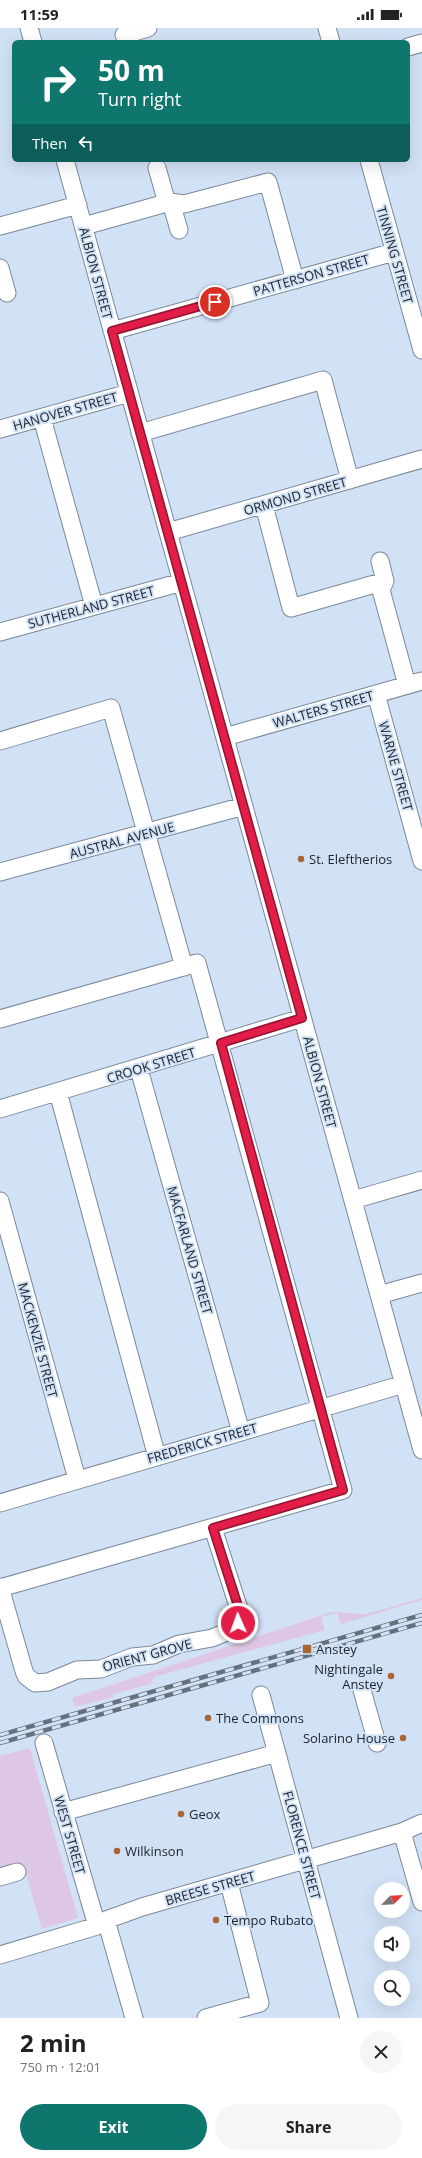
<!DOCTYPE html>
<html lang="en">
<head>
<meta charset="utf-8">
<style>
	body { margin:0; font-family:"Open Sans",sans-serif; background:#f6f6f6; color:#222; height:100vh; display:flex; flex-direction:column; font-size:15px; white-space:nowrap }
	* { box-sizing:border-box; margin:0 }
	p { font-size:13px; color:#767676 }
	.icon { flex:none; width:22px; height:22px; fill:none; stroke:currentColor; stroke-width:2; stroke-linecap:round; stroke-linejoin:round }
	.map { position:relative; height:1990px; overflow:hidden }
	.side { display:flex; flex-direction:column; background:#fff; flex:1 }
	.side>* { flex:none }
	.top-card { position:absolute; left:12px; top:12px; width:398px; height:122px; border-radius:6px; box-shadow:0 4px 16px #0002; background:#0f766e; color:#fff; overflow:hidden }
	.needle { width:26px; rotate:66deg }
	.controls { position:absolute; left:374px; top:1854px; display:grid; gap:8px }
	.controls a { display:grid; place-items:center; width:36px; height:36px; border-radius:50%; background:#fff; box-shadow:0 4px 16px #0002; font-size:20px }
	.pin { position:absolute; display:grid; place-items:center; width:34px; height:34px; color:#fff; margin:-17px; border:2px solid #fff; border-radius:50%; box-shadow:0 1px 4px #0007 }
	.me { position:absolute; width:44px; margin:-22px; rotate:358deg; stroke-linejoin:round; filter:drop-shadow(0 0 3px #0008) }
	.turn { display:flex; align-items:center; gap:14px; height:84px; padding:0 20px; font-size:18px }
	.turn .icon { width:52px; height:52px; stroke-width:2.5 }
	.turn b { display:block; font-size:28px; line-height:34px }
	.then { display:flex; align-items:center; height:38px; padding:0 20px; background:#0003; gap:8px; font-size:15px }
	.round { display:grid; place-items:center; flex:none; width:42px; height:42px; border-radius:21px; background:#f6f6f6 }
	.headline { display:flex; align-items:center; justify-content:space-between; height:68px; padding:0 20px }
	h1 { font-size:24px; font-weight:700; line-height:30px }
	.action { display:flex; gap:8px; margin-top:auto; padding:8px 20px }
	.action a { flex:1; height:46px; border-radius:24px; background:#0f766e; color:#fff; font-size:16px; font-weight:700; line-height:46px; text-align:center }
	.action a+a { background:#f6f6f6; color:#222 }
	.status { display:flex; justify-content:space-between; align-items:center; height:28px; padding:0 20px; background:#fff; direction:ltr }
	.status svg { height:11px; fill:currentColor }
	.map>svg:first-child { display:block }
	.green { fill:#dec7e4 }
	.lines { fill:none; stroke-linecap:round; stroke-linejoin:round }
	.minor-casing { stroke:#7a889a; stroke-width:19 }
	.minor { stroke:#fff; stroke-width:17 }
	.rail-casing { stroke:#67717d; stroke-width:4.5 }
	.rail { stroke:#d2e2f6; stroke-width:3; stroke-dasharray:9; stroke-linecap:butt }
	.route-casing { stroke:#92132f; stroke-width:10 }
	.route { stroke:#e11d48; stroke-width:7 }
	.poi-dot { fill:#a96633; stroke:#d2e2f6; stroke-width:1.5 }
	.labels { text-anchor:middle; stroke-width:4; stroke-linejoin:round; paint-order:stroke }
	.street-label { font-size:13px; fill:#20262d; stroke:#d2e2f6 }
	.poi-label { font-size:13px; fill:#20262d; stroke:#d2e2f6; text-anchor:start }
</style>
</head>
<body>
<div class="status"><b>11:59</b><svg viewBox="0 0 49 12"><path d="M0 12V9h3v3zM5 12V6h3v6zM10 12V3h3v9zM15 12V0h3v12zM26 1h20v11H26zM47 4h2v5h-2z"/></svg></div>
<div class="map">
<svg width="422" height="1990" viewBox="0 0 422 1990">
	<rect width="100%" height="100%" fill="#d2e2f6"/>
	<path class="green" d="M422 1570V1572L341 1596 337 1585 321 1589 325 1602 154 1649 151 1656 114 1666V1669L75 1679 72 1670 331 1584 366 1586Z
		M30 1720 78 1890 42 1901 24 1839 0 1845V1728Z"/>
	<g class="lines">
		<defs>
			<path id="minor" d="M29 0 33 14
				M327 0 331 14
				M124 7 148 0
				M408 19 422 15
				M65 132 422 1422
				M369 132 422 322
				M157 140 167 175
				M171 174 179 202
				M0 198 78 177
				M84 198 170 174 184 176 268 154 295 252
				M0 240 7 265
				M112 303 394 224
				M42 390 94 578
				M0 401 129 365
				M140 405 323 352 350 452
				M264 477 291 580 385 553 381 562 407 657
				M168 504 422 431
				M380 533 385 553
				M0 604 182 554
				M376 666 422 833
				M225 709 422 653
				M0 713 111 680 184 939
				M0 844 244 778
				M0 991 197 935 343 1462 0 1560
				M139 1041 241 1404
				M58 1064 157 1429
				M0 1081 302 990
				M353 1172 422 1152
				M0 1173 77 1451
				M379 1267 422 1255
				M0 1475 404 1356
				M0 1559 24 1643 26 1648 35 1655 48 1654 77 1642 101 1641 132 1629 153 1627 179 1616 212 1610 229 1603 238 1595V1578L213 1500
				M362 1662 377 1715
				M261 1667 349 1990
				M44 1715 97 1898
				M63 1784 277 1725
				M402 1804 422 1874
				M0 1849 17 1844
				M106 1892 134 1990
				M0 1927 97 1898 106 1892 142 1879 402 1804 422 1795
				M206 1990 260 1975 229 1855"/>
		</defs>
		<use href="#minor" class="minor-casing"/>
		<use href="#minor" class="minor"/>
		<defs>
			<path id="rail" d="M0 1707 422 1587
				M0 1715 422 1595"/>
		</defs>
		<use href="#rail" class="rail-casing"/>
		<use href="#rail" class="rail"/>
	</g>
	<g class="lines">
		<defs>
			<path id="route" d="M215 274 112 303 302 990 221 1015 343 1462 213 1500 238 1578V1595"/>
		</defs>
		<use href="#route" class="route-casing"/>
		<use href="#route" class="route"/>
	</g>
	<g class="poi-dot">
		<circle cx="301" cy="831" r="4"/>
		<rect x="302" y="1616" width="10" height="10" rx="2"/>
		<circle cx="391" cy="1648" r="4"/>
		<circle cx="208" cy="1690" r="4"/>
		<circle cx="403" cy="1710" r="4"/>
		<circle cx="181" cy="1786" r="4"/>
		<circle cx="117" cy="1823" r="4"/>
		<circle cx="216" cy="1892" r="4"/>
	</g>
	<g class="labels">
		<g class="street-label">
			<text transform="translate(395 227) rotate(74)" y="5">TINNING STREET</text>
			<text transform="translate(96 245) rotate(75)" y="5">ALBION STREET</text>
			<text transform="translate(311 247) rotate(-16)" y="5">PATTERSON STREET</text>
			<text transform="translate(65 383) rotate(-16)" y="5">HANOVER STREET</text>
			<text transform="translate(295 468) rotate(-16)" y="5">ORMOND STREET</text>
			<text transform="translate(91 579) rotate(-15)" y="5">SUTHERLAND STREET</text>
			<text transform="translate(323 681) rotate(-16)" y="5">WALTERS STREET</text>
			<text transform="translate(396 738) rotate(74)" y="5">WARNE STREET</text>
			<text transform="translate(122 812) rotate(-15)" y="5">AUSTRAL AVENUE</text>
			<text transform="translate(151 1037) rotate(-17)" y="5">CROOK STREET</text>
			<text transform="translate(320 1054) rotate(75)" y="5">ALBION STREET</text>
			<text transform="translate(190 1222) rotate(74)" y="5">MACFARLAND STREET</text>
			<text transform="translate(38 1312) rotate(75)" y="5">MACKENZIE STREET</text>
			<text transform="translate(202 1415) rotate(-16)" y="5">FREDERICK STREET</text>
			<text transform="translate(147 1627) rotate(-15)" y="5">ORIENT GROVE</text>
			<text transform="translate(70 1807) rotate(74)" y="5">WEST STREET</text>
			<text transform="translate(302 1817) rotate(75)" y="5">FLORENCE STREET</text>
			<text transform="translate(210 1860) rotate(-16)" y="5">BREESE STREET</text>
		</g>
		<g class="poi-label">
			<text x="309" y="836">St. Eleftherios</text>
			<text x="316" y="1626">Anstey</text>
			<text x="383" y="1646" text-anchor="end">Nightingale<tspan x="383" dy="15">Anstey</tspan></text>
			<text x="216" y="1695">The Commons</text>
			<text x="395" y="1715" text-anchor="end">Solarino House</text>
			<text x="189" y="1791">Geox</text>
			<text x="125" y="1828">Wilkinson</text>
			<text x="224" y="1897">Tempo Rubato</text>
		</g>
	</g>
</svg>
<div class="controls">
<a><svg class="needle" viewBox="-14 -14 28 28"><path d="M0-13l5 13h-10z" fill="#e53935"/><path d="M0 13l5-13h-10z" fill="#767676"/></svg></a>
<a><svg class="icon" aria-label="sound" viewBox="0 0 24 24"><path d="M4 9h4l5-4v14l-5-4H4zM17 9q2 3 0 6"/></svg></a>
<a><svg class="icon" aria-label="search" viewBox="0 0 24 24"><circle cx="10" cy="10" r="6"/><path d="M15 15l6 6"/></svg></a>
</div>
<div class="pin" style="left:215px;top:274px;background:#d93025"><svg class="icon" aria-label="arrive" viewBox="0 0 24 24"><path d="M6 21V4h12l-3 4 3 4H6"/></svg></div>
<svg class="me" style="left:238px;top:1595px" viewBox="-20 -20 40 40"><circle r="17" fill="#e11d48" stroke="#fff" stroke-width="3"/><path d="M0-11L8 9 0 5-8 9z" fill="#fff"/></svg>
<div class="top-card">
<div class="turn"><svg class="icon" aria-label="right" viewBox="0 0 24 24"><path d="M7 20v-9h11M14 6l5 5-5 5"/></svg><div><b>50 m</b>Turn right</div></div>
<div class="then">Then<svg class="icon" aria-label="left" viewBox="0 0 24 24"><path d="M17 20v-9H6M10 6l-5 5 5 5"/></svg></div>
</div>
</div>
<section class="side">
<div class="headline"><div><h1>2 min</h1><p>750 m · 12:01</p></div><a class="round"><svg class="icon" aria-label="close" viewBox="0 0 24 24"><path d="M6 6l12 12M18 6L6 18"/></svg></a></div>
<div class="action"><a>Exit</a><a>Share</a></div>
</section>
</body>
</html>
